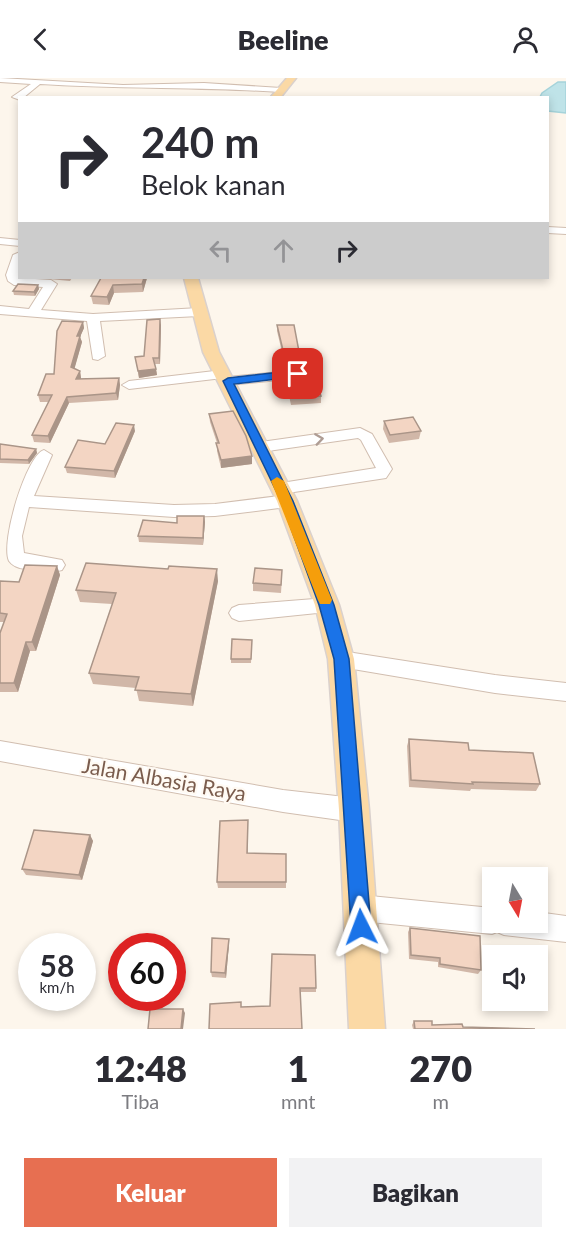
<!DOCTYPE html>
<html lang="id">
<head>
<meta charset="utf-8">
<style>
	body { margin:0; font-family:Lato,sans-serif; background:#f2f2f3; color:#2b2b33; height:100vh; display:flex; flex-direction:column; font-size:22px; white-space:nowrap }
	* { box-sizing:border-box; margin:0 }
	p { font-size:20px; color:#7c7c81 }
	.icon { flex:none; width:33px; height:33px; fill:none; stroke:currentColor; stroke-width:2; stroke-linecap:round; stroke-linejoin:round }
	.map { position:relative; height:951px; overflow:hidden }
	.drawer { display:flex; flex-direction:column; background:#fff; flex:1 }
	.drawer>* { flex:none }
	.guide { position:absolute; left:18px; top:18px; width:531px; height:183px; border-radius:0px; box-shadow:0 3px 9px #0003; background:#fff; color:#2b2b33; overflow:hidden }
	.needle { width:39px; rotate:170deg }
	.fabs { position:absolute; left:482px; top:789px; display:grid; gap:12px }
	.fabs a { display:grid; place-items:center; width:66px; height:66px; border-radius:0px; background:#fff; box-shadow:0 3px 9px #0003; font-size:30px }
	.speed { position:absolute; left:18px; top:855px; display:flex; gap:12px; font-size:30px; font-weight:700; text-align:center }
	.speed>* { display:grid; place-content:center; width:78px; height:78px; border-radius:50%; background:#fff; box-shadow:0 3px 9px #0003; line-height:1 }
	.speed small { font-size:15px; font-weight:400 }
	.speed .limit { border:9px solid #d22; background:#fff; color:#111 }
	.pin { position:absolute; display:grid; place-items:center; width:51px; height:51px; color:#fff; margin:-26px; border-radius:12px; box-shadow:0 3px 9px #0006 }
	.me { position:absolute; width:66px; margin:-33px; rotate:357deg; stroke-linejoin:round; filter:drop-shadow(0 0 4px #0008) }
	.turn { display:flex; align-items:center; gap:21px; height:126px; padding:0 24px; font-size:27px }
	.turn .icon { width:78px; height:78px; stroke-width:2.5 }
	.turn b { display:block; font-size:42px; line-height:51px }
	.lanes { display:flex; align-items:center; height:57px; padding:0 24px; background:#0003; justify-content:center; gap:30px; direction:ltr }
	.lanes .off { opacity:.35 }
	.eta { display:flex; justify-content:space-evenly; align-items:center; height:102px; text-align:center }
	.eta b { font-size:36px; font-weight:800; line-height:42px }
	.action { display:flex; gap:12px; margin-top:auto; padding:12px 24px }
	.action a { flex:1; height:69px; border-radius:0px; background:#e76f51; color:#fff; font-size:24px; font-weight:800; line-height:69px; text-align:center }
	.action a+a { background:#f2f2f3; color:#2b2b33 }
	header { display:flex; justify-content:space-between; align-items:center; height:78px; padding:0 24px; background:#fff; font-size:27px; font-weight:800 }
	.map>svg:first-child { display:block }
	.water { fill:#bfe3e8; stroke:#a5d3da; stroke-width:1.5 }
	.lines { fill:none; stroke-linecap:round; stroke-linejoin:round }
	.minor-casing { stroke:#d1beb0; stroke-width:2 }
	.major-casing { stroke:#dad1cd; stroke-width:3 }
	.minor { fill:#fff; fill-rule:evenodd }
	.major { fill:#fbd9a5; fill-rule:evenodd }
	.wall { fill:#d1b7a8 }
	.shaded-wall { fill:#aa9588 }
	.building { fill:#f3d5c3; stroke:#aa9588; stroke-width:1.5 }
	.oneway { stroke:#af9d94 }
	.route { fill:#1a73e8; stroke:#114b97; stroke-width:1.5 }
	.slow { fill:#f59e0b }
	.labels { text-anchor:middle; stroke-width:4.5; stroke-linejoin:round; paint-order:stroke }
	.near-street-label { font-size:21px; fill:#7a5c4d; stroke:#fffaf3 }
</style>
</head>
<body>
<header><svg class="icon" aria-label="back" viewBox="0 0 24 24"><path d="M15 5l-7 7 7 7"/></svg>Beeline<svg class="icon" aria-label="person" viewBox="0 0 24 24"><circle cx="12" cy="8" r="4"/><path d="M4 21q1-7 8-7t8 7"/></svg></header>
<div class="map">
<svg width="566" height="951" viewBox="0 0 566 951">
	<rect width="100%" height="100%" fill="#fdf6ec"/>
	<path class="water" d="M558 4H566V35L548 33V20L540 19 542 15Z"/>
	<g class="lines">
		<defs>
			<path id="minor" d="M0 0 123 7 204 5 281 10 285 12 281 14C201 9 121 11 40 6L23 20H20V22L12 19 31 6 0 4Z
				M548 149 566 150V156L548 155Z
				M0 160 20 162V168L0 166Z
				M20 174 19 200 51 202 57 206 41 232 93 236 199 230 205 234 199 238 100 243 105 278 98 282 93 281 87 243 0 236V228L29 231 43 209 14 207 8 203 6 197 13 177Z
				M223 292 228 293 230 296 228 299 299 292 306 296 299 300 228 307 223 306 221 303 223 300 129 311 122 307 129 303Z
				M360 350 372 356 392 391 386 400 281 416 275 414 273 410 275 406 376 390 361 362 358 360 261 374 253 369 261 364Z
				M44 372 52 377 34 418 174 427 215 426 287 417 293 419 295 423 293 427 287 429 215 438 174 439 29 429 22 458 24 475 62 482 65 487 62 492C53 495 44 493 35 492 25 491 15 491 9 483 0 464 27 376 44 372Z
				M327 520 334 522 337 527 334 532 327 534 239 543 232 540 229 535 232 530 239 527Z
				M341 573 495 597 566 605V623L495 615 341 589 334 587 331 581 334 575Z
				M0 663 283 712 354 720 362 724 366 732 362 740 354 744 283 734 0 683Z
				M360 817 492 830V844H537V834L566 838V864L504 857 497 854 492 856 360 843 351 839 347 830 351 821Z"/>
			<path id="major" d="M287 0H296L280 20H270Z
				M184 200H198L219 274 297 423 339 527 354 581 369 732 385 951H349L339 732 328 581 315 527 277 423 203 274Z"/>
		</defs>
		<use href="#minor" class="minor-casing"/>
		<use href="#major" class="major-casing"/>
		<use href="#minor" class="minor"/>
		<use href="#major" class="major"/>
	</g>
	<path class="wall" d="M39 200H72L70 203Z
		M101 200H147L143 214 114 215 109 227 93 226 91 218Z
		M38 207 39 211 35 218 14 217 13 213Z
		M83 244 84 250 80 259 82 264 74 291 80 293 81 300V301L119 300 120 307 118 322 69 325 50 365 34 364 32 357 49 324H40L38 317 54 296Z
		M161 247 160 286H155L157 297 139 300 135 279 144 278Z
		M277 247 301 284V290L286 291 277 253Z
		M286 296 321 318V325L291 327 286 303Z
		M209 336 252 378V386L221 390 217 373V365L210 344Z
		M384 343 421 353 419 361 389 365 383 351Z
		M135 353 115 400 67 395 65 389 105 366Z
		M0 366 36 371 37 375 29 386 0 385Z
		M204 438 205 444 203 467 139 464 138 458 177 445Z
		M57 488 60 497 36 573H30L18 614H0V555L4 544H0V503L19 504Z
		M282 499 281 515 253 513V505Z
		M218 503 193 628 139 623 136 610 93 606 89 595 112 526 80 524 76 512Z
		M252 562 251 585H231V581Z
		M409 661 469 672 540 706 536 713 471 711 470 713 409 709 407 668Z
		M248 742V775L286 776V810H218L217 804Z
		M90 757 93 763 82 802 26 797 22 791Z
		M410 850 481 892 478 896 438 889V884L409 881 408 854Z
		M229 861V866L226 900 212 899 211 894Z
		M272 876 316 910V914H300L302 951 242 929 270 928Z
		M414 943 432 947 463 949 535 951H413L412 947Z"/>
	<path class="shaded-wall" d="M144 200H147L143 214 142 206Z
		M38 207 39 211 35 218 34 214Z
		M113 207 114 215 109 227 107 219Z
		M160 241 161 247 160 286 159 280Z
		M83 244 84 250 80 259 82 264 73 296 71 289 77 258Z
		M156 291 157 297 139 300 138 293Z
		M80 293 81 300 77 308 76 301Z
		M119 300 120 307 118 322 116 315Z
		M67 319 69 325 50 365 48 358Z
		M134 347 135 353 115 400 114 393Z
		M36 371 37 375 29 386 28 382Z
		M252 378V386L221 390V382Z
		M204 438 205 444 203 467V460Z
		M57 488 60 497 36 573 32 564Z
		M217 491 218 503 193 628 191 616Z
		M26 564 30 573 18 614 14 605Z
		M90 757 93 763 82 802 79 797Z
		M229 861V866L226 900 225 895Z
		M183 931 185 935 183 951H181Z"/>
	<path class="building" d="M101 200H144L142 206 113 207 107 219 91 218Z
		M18 206 38 207 34 214 13 213Z
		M160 241 159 280H153L156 291 138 293 135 279 144 278 147 242Z
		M62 243 83 244 77 258H80L71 289 80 293 76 301 119 300 116 315 67 319 48 358 32 357 52 317H38L46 296H54L57 253Z
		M277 247H294L301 284 286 285Z
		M312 292 321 318 291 319 286 296Z
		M233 333 246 358 252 378 221 382 216 365H219L209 336Z
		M413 339 421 353 390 357 384 343Z
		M116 345 134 347 114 393 65 389 78 362 105 366Z
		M0 366 36 371 28 382 0 381Z
		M177 438H204L203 460 138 458 143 442 177 445Z
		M86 485 168 491 169 488 217 491 191 616 135 612 139 599 89 595 116 515 76 512Z
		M25 487 57 488 32 564H26L14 605H0V555L7 536 0 535V503L19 504Z
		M255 490 282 492 281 507 253 505Z
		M232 561 252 562 251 581H231Z
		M409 661 468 665 469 672 533 675 540 706 472 704 473 706 411 702Z
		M248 742 247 775 286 776V804H217L220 743Z
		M34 752 90 757 79 797 22 791Z
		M410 850 480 858 481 892 440 886V880L411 877Z
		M212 860 229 861 225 895 211 894Z
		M272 876 315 877 316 910H300L302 951H209L210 926 241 924V929L270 928Z
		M150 931H183L181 951H148Z
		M414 943H432V947L462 946 463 949 535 951H415Z"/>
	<defs><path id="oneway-chevron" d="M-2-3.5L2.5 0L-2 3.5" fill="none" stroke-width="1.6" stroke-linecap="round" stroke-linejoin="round" transform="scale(1.5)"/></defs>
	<use class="oneway" href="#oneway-chevron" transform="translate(319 361) rotate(-8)"/>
	<path class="route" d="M298 292 304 296 302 298 234 306 293 423 334 527 349 581 371 849 368 856 361 859 354 856 351 849 334 581 319 527 281 423 223 303 228 300Z"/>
	<path class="slow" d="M277 399 284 403 332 522 330 526H320L318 522 271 403Z"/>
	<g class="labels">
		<g class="near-street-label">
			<text transform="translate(164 702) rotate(10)" y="7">Jalan Albasia Raya</text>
		</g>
	</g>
</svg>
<div class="fabs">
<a><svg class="needle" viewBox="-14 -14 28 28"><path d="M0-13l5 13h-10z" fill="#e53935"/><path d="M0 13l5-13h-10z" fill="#7c7c81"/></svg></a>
<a><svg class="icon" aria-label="sound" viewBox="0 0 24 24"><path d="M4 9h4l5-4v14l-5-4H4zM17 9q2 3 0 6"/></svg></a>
</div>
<div class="speed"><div>58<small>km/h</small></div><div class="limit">60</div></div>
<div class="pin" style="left:298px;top:296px;background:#d93025"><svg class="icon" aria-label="arrive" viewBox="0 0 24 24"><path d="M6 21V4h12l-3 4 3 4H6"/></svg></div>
<svg class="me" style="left:361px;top:849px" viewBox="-20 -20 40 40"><path d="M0-17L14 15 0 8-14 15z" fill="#1a73e8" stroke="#fff" stroke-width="4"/></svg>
<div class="guide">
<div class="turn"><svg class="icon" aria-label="right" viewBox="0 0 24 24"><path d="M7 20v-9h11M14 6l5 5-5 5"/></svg><div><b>240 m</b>Belok kanan</div></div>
<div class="lanes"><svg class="icon off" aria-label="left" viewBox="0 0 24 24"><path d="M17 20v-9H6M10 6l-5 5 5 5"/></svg><svg class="icon off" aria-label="ahead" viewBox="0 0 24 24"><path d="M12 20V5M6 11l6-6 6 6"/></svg><svg class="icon" aria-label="right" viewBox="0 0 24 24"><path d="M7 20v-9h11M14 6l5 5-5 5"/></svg></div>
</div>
</div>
<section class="drawer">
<div class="eta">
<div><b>12:48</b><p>Tiba</p></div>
<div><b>1</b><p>mnt</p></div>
<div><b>270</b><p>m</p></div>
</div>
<div class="action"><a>Keluar</a><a>Bagikan</a></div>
</section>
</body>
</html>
